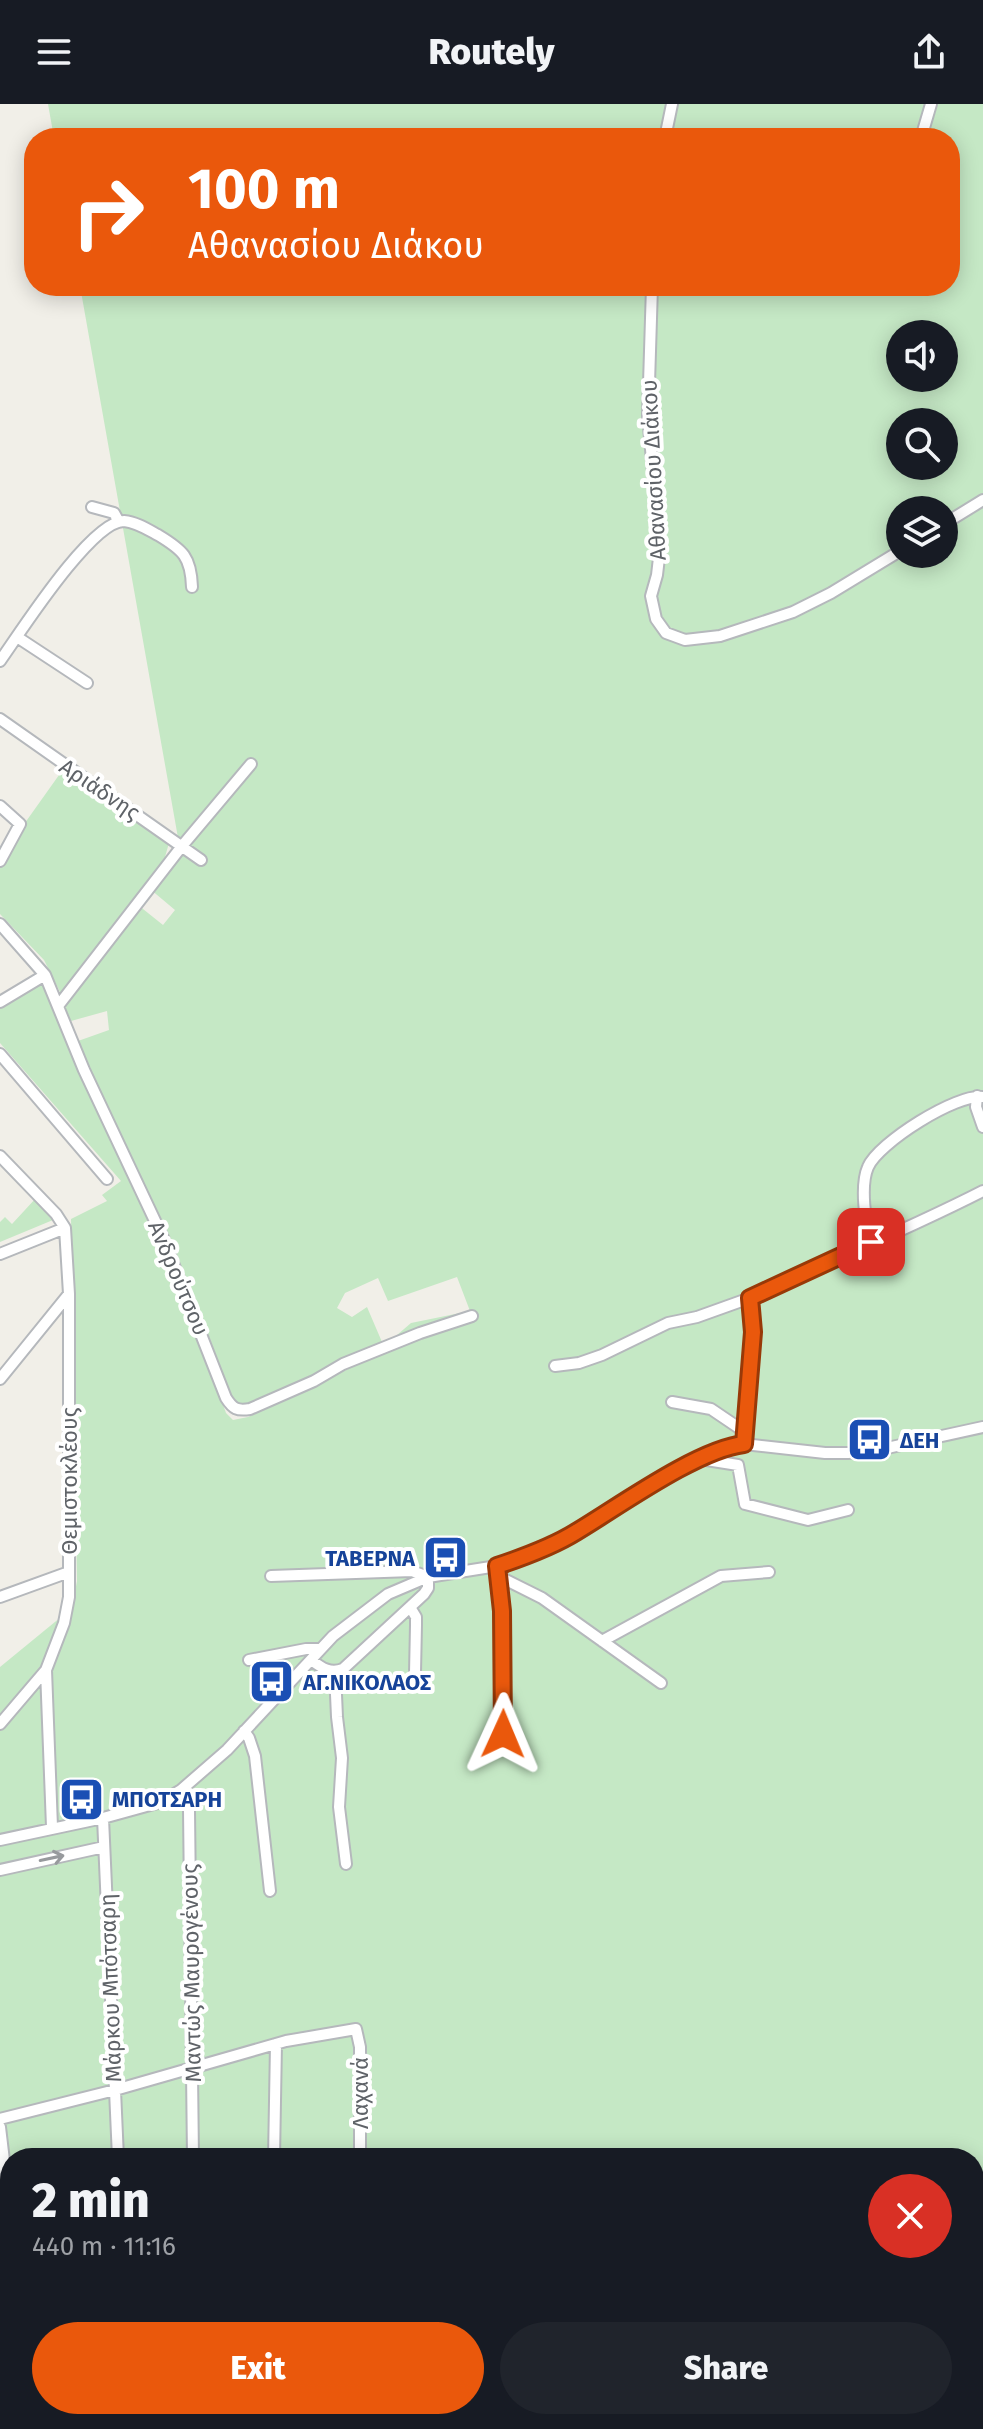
<!DOCTYPE html>
<html lang="en">
<head>
<meta charset="utf-8">
<style>
	body { margin:0; font-family:"Fira Sans",sans-serif; background:#20242c; color:#f1f3f6; height:100vh; display:flex; flex-direction:column; font-size:30px; white-space:nowrap }
	* { box-sizing:border-box; margin:0 }
	p { font-size:26px; color:#9ea1a6 }
	.icon { flex:none; width:44px; height:44px; fill:none; stroke:currentColor; stroke-width:2; stroke-linecap:round; stroke-linejoin:round }
	.map { position:relative; flex:1; overflow:hidden }
	.side { position:absolute; left:0px; top:2044px; width:984px; height:282px; display:flex; flex-direction:column; background:#171b24; border-radius:32px 32px 0 0; box-shadow:0 4px 20px #0003 }
	.side>* { flex:none }
	.top-card { position:absolute; left:24px; top:24px; width:936px; height:168px; border-radius:32px; box-shadow:0 4px 20px #0003; background:#ea580c; color:#fff; overflow:hidden }
	.buttons { position:absolute; left:886px; top:216px; display:grid; gap:16px }
	.buttons a { display:grid; place-items:center; width:72px; height:72px; border-radius:50%; background:#171b24; box-shadow:0 4px 20px #0003; font-size:40px }
	.pin { position:absolute; display:grid; place-items:center; width:68px; height:68px; color:#fff; margin:-34px; border-radius:16px; box-shadow:0 4px 12px #0006 }
	.me { position:absolute; width:88px; margin:-44px; rotate:1deg; stroke-linejoin:round; filter:drop-shadow(0 0 6px #0008) }
	.turn { display:flex; align-items:center; gap:28px; height:168px; padding:0 32px; font-size:36px }
	.turn .icon { width:104px; height:104px; stroke-width:2.5 }
	.turn b { display:block; font-size:56px; line-height:68px }
	.round { display:grid; place-items:center; flex:none; width:84px; height:84px; border-radius:42px; background:#20242c }
	.summary { display:flex; align-items:center; justify-content:space-between; height:136px; padding:0 32px }
	h1 { font-size:48px; font-weight:800; line-height:60px }
	.button { display:flex; gap:16px; margin-top:auto; padding:16px 32px }
	.button a { flex:1; height:92px; border-radius:48px; background:#ea580c; color:#fff; font-size:32px; font-weight:800; line-height:92px; text-align:center }
	.button a+a { background:#20242c; color:#f1f3f6 }
	header { display:flex; justify-content:space-between; align-items:center; height:104px; padding:0 32px; background:#171b24; font-size:36px; font-weight:800 }
	.map>svg:first-child { display:block }
	.green { fill:#c5e8c5; fill-rule:evenodd }
	.lines { fill:none; stroke-linecap:round; stroke-linejoin:round }
	.minor-casing { stroke:#b5b8bc; stroke-width:14 }
	.minor { stroke:#fff; stroke-width:10 }
	.oneway { stroke:#979a9d }
	.route-casing { stroke:#983908; stroke-width:20 }
	.route { stroke:#ea580c; stroke-width:14 }
	.labels { text-anchor:middle; stroke-width:8; stroke-linejoin:round; paint-order:stroke }
	.street-label { font-size:22px; fill:#5f6368; stroke:#fff }
	.transit-label { font-size:22px; font-weight:bold; fill:#164399; stroke:#fff; text-anchor:start }
</style>
</head>
<body>
<header><svg class="icon" aria-label="menu" viewBox="0 0 24 24"><path d="M4 6h16M4 12h16M4 18h16"/></svg>Routely<svg class="icon" aria-label="share" viewBox="0 0 24 24"><path d="M12 15V3M7 8l5-5 5 5M5 13v7h14v-7"/></svg></header>
<div class="map">
<svg width="983" height="2325" viewBox="0 0 983 2325">
	<rect width="100%" height="100%" fill="#f1efe8"/>
	<path class="green" d="M48 0H983V2325H0V1563L72 1504 77 1477 71 1115 107 1097 102 1091 121 1077 0 939V902L44 877C103 1022 175 1161 226 1309L233 1316 248 1313 369 1255 411 1219 470 1207 457 1173 388 1197 378 1174 345 1189 337 1204 352 1213 367 1203 382 1238C337 1257 294 1281 249 1301L239 1300 231 1291 210 1235 131 1051 91 969 78 937 109 926 107 907 71 917 65 903 67 895 138 801 163 821 175 806 150 785 180 745 80 182H950V34H54ZM900 230H944V274H900ZM900 318H944V362H900ZM900 406H944V450H900ZM10 2054H974V2316H10Z
		M64 664 169 739 163 760 61 890 44 856 0 810V754Z
		M36 1094 54 1111 53 1116 0 1138V1118L5 1113 12 1120Z"/>
	<g class="lines">
		<defs>
			<path id="minor" d="M665 34 672 0
				M921 34 931 0
				M652 182 648 312 660 445 657 471 651 492 656 515 666 529 685 536 720 532 793 508 831 489 900 447
				M92 403 114 409 119 418
				M944 420 983 396
				M17 533 87 579
				M0 557C20 529 91 417 124 417 136 418 147 425 158 431 183 446 191 453 192 483
				M0 615 201 756
				M0 702 20 720 0 757
				M0 820 45 871 84 966 164 1136 226 1294C233 1305 237 1307 250 1305L314 1277 343 1260 420 1229 472 1212
				M0 898 45 871
				M58 902 182 742 251 660
				M0 950 107 1075
				M977 992 976 1003 983 1023
				M0 1052 56 1110 65 1124 69 1190V1493L64 1519 46 1566 52 1723
				M871 1138C865 1119 860 1081 868 1063 878 1039 957 989 983 993
				M0 1150 65 1124
				M555 1262 579 1259 602 1251 668 1219 697 1213 750 1194
				M0 1275 69 1190
				M672 1298 711 1305 745 1328
				M744 1340 753 1228 750 1194C828 1158 907 1126 983 1087
				M700 1355 738 1361 745 1400 808 1416 848 1406
				M499 1468 502 1507 503 1630
				M271 1472 412 1467 428 1473V1484L424 1490 343 1565C330 1570 322 1564 311 1556
				M500 1473 542 1494 661 1579
				M0 1493 69 1468
				M410 1503 416 1513V1521L415 1569
				M602 1537 721 1472 769 1468
				M249 1556 306 1545H320
				M335 1568 337 1613 342 1654 339 1703 346 1760
				M0 1620 46 1566
				M244 1627 249 1634 255 1652 270 1787
				M181 1686 189 1706 193 2054
				M103 1714 118 2054
				M0 1736 103 1714 161 1698 181 1686 227 1646 333 1532 388 1490 428 1473 497 1462 555 1440 620 1400 721 1344 744 1340 825 1349H848L878 1346 983 1323
				M0 1766 104 1743
				M0 2015 115 1986 286 1937 356 1925 360 1943V2054
				M0 2023 10 2107
				M274 2054 276 1940
				M0 2125 10 2209
				M0 2267 10 2268"/>
		</defs>
		<use href="#minor" class="minor-casing"/>
		<use href="#minor" class="minor"/>
	</g>
	<defs><path id="oneway-shaft" d="M-6 0H5M1.5-3L5.5 0L1.5 3" fill="none" stroke-width="1.6" stroke-linecap="round" stroke-linejoin="round" transform="scale(2)"/></defs>
	<use class="oneway" href="#oneway-shaft" transform="translate(52 1754) rotate(-12)"/>
	<g class="lines">
		<defs>
			<path id="route" d="M503 1630 502 1507 497 1462C524 1453 552 1443 576 1428 618 1403 698 1345 744 1340L753 1228 750 1194 871 1138"/>
		</defs>
		<use href="#route" class="route-casing"/>
		<use href="#route" class="route"/>
	</g>
	<defs>
		<symbol id="bus-square" viewBox="-11 -11 22 22"><rect x="-9" y="-9" width="18" height="18" rx="4" fill="#1a4fb4" stroke="#fff"/><path d="M-5-6H5V4H4V6H2V4H-2V6H-4V4H-5ZM-3.5-4V0h7V-4ZM-3.5 1.2v1.5H-2V1.2ZM2 1.2v1.5H3.5V1.2Z" fill="#fff"/></symbol>
	</defs>
	<g fill-rule="evenodd">
		<use href="#bus-square" x="844" y="1310" width="51" height="51"/>
		<use href="#bus-square" x="420" y="1428" width="51" height="51"/>
		<use href="#bus-square" x="246" y="1552" width="51" height="51"/>
		<use href="#bus-square" x="56" y="1670" width="51" height="51"/>
	</g>
	<g class="labels">
		<g class="street-label">
			<text transform="translate(653 366) rotate(-93)" y="8">Αθανασίου Διάκου</text>
			<text transform="translate(100 685) rotate(34)" y="8">Αριάδνης</text>
			<text transform="translate(179 1174) rotate(67)" y="8">Ανδρούτσου</text>
			<text transform="translate(69 1377) rotate(-90)" y="8">Θεμιστοκλέους</text>
			<text transform="translate(191 1869) rotate(-91)" y="8">Μαντώς Μαυρογένους</text>
			<text transform="translate(110 1884) rotate(-92)" y="8">Μάρκου Μπότσαρη</text>
			<text transform="translate(360 1989) rotate(-90)" y="8">Λαχανά</text>
		</g>
		<g class="transit-label">
			<text x="900" y="1344">ΔΕΗ</text>
			<text x="415" y="1462" text-anchor="end">ΤΑΒΕΡΝΑ</text>
			<text x="303" y="1586">ΑΓ.ΝΙΚΟΛΑΟΣ</text>
			<text x="112" y="1703">ΜΠΟΤΣΑΡΗ</text>
		</g>
	</g>
</svg>
<div class="buttons">
<a><svg class="icon" aria-label="sound" viewBox="0 0 24 24"><path d="M4 9h4l5-4v14l-5-4H4zM17 9q2 3 0 6"/></svg></a>
<a><svg class="icon" aria-label="search" viewBox="0 0 24 24"><circle cx="10" cy="10" r="6"/><path d="M15 15l6 6"/></svg></a>
<a><svg class="icon" aria-label="layers" viewBox="0 0 24 24"><path d="M12 4l9 5-9 5-9-5zM3 14l9 5 9-5"/></svg></a>
</div>
<div class="pin" style="left:871px;top:1138px;background:#d93025"><svg class="icon" aria-label="arrive" viewBox="0 0 24 24"><path d="M6 21V4h12l-3 4 3 4H6"/></svg></div>
<svg class="me" style="left:503px;top:1630px" viewBox="-20 -20 40 40"><path d="M0-17L14 15 0 8-14 15z" fill="#ea580c" stroke="#fff" stroke-width="4"/></svg>
<div class="top-card">
<div class="turn"><svg class="icon" aria-label="right" viewBox="0 0 24 24"><path d="M7 20v-9h11M14 6l5 5-5 5"/></svg><div><b>100 m</b>Αθανασίου Διάκου</div></div>
</div>
<section class="side">
<div class="summary"><div><h1>2 min</h1><p>440 m · 11:16</p></div><a class="round" style="background:#d93025;color:#fff"><svg class="icon" aria-label="close" viewBox="0 0 24 24"><path d="M6 6l12 12M18 6L6 18"/></svg></a></div>
<div class="button"><a>Exit</a><a>Share</a></div>
</section>
</div>
</body>
</html>
